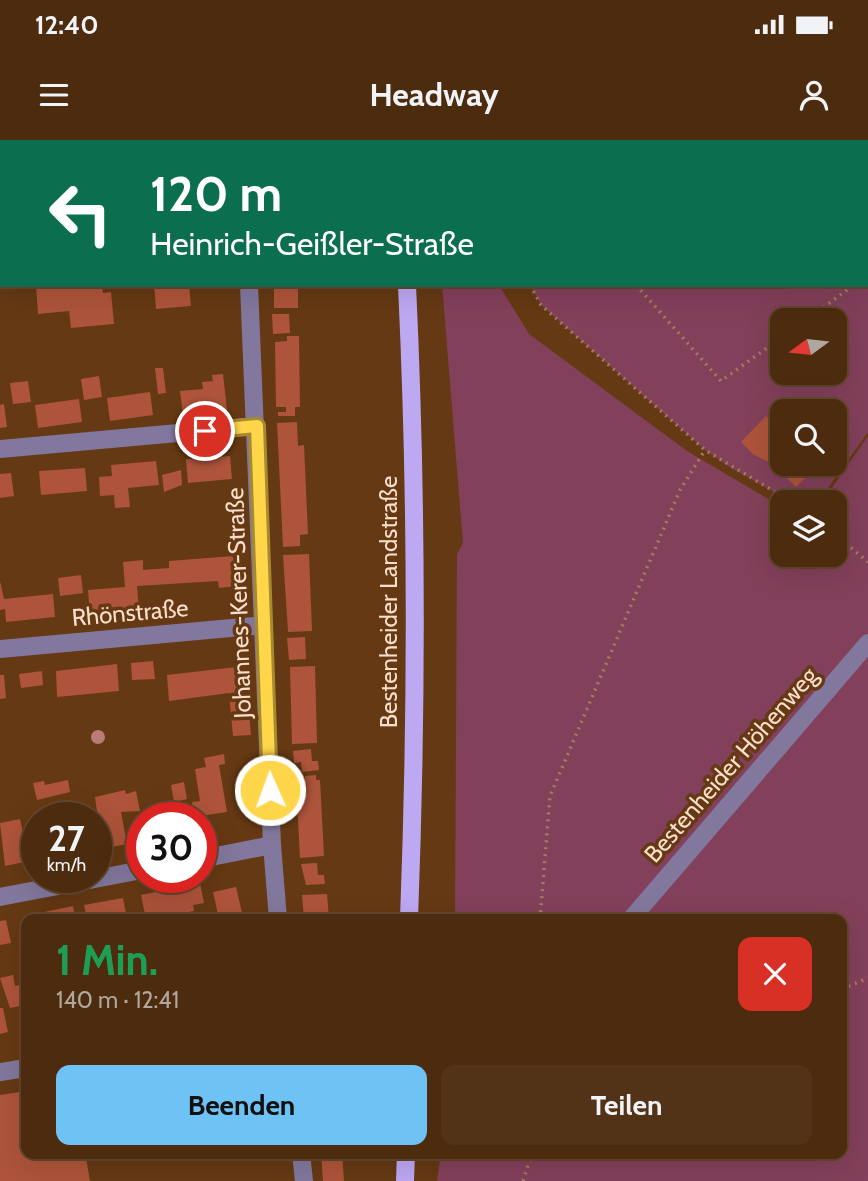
<!DOCTYPE html>
<html lang="de">
<head>
<meta charset="utf-8">
<style>
	body { margin:0; font-family:Cabin,sans-serif; background:#533317; color:#f1f3f6; height:100vh; display:flex; flex-direction:column; font-size:26px; white-space:nowrap }
	* { box-sizing:border-box; margin:0 }
	p { font-size:23px; color:#b2a79e }
	.icon { flex:none; width:38px; height:38px; fill:none; stroke:currentColor; stroke-width:2; stroke-linecap:round; stroke-linejoin:round }
	.map { position:relative; flex:1; overflow:hidden }
	.panel { position:absolute; left:21px; top:774px; width:826px; height:245px; display:flex; flex-direction:column; background:#4c2b0e; border-radius:14px; box-shadow:0 7px 28px #0002,0 0 0 2px #63472e }
	.panel>* { flex:none }
	.hud { position:absolute; left:0px; top:0px; width:868px; height:147px; box-shadow:0 7px 28px #0002,0 0 0 2px #63472e; background:#0b6e4f; color:#fff; overflow:hidden }
	.needle { width:46px; rotate:255deg }
	.tools { position:absolute; left:770px; top:168px; display:grid; gap:14px }
	.tools a { display:grid; place-items:center; width:77px; height:77px; border-radius:14px; background:#4c2b0e; box-shadow:0 7px 28px #0002,0 0 0 2px #63472e; font-size:35px }
	.speed { position:absolute; left:21px; top:662px; display:flex; gap:14px; font-size:35px; font-weight:700; text-align:center }
	.speed>* { display:grid; place-content:center; width:91px; height:91px; border-radius:50%; background:#4c2b0e; box-shadow:0 7px 28px #0002,0 0 0 2px #63472e; line-height:1 }
	.speed small { font-size:18px; font-weight:400 }
	.speed .limit { border:10px solid #d22; background:#fff; color:#111 }
	.pin { position:absolute; display:grid; place-items:center; width:60px; height:60px; color:#fff; margin:-30px; border:4px solid #fff; border-radius:50%; box-shadow:0 2px 7px #0007 }
	.me { position:absolute; width:77px; margin:-38px; rotate:358deg; stroke-linejoin:round; filter:drop-shadow(0 0 5px #0008) }
	.turn { display:flex; align-items:center; gap:24px; height:147px; padding:0 35px; font-size:32px }
	.turn .icon { width:91px; height:91px; stroke-width:2.5 }
	.turn b { display:block; font-size:49px; line-height:60px }
	.round { display:grid; place-items:center; flex:none; width:74px; height:74px; border-radius:14px; background:#533317 }
	.head { display:flex; align-items:center; justify-content:space-between; height:119px; padding:0 35px }
	h1 { font-size:42px; font-weight:800; line-height:52px; color:#1e9e55 }
	.action { display:flex; gap:14px; margin-top:auto; padding:14px 35px }
	.action a { flex:1; height:80px; border-radius:14px; background:#6fc2f4; color:#111; font-size:28px; font-weight:800; line-height:80px; text-align:center }
	.action a+a { background:#533317; color:#f1f3f6 }
	.status { display:flex; justify-content:space-between; align-items:center; height:49px; padding:0 35px; background:#4c2b0e; direction:ltr }
	.status svg { height:19px; fill:currentColor }
	header { display:flex; justify-content:space-between; align-items:center; height:91px; padding:0 35px; background:#4c2b0e; font-size:32px; font-weight:800 }
	.map>svg:first-child { display:block }
	.green { fill:#83405a; fill-rule:evenodd }
	.building { fill:#ae543a }
	.lines { fill:none; stroke-linecap:round; stroke-linejoin:round }
	.path { stroke:#a37d5f; stroke-width:3.5; stroke-dasharray:2 5; stroke-linecap:butt }
	.minor { stroke:#82789d; stroke-width:18 }
	.major { stroke:#bda8f2; stroke-width:18 }
	.tree { fill:#b97c79 }
	.route-casing { stroke:#a68a30; stroke-width:18 }
	.route { stroke:#ffd54a; stroke-width:12 }
	.labels { text-anchor:middle; stroke-width:7; stroke-linejoin:round; paint-order:stroke }
	.street-label { font-size:24px; fill:#fadecb; stroke:#653913 }
</style>
</head>
<body>
<div class="status"><b>12:40</b><svg viewBox="0 0 49 12"><path d="M0 12V9h3v3zM5 12V6h3v6zM10 12V3h3v9zM15 12V0h3v12zM26 1h20v11H26zM47 4h2v5h-2z"/></svg></div>
<header><svg class="icon" aria-label="menu" viewBox="0 0 24 24"><path d="M4 6h16M4 12h16M4 18h16"/></svg>Headway<svg class="icon" aria-label="person" viewBox="0 0 24 24"><circle cx="12" cy="8" r="4"/><path d="M4 21q1-7 8-7t8 7"/></svg></header>
<div class="map">
<svg width="868" height="1041" viewBox="0 0 868 1041">
	<rect width="100%" height="100%" fill="#653913"/>
	<path class="green" d="M471 0H868V292L818 362H792L728 326 705 310 541 165 530 145H866V2H468ZM782 180H835V233H782ZM782 271H835V324H782Z
		M442 145H499L529 194 687 311 782 367V415H835V362H822L868 296V1041H437L441 1013H842V779H455L457 414 463 403Z"/>
	<path class="building" d="M36 145H102L103 153 111 152 114 184 71 188 69 171 38 174Z
		M154 145H189L191 166 156 169Z
		M274 145H298V168H274Z
		M272 174H289L290 193 273 194Z
		M287 196H299L300 267H295V276H278V272H286V267H276L275 202 287 201Z
		M155 228H163L166 253 158 254Z
		M223 234 227 270 183 275 180 251 203 249 202 242 213 241 212 235Z
		M99 236 102 257 84 260 81 239Z
		M28 241 31 262 13 264 10 243Z
		M150 252 153 275 110 281 107 258Z
		M79 259 82 282 38 288 35 265Z
		M4 264 7 287 0 288V265Z
		M766 276 782 295V324H806L813 330 796 347 772 323 754 315 741 302Z
		M297 282 298 306 304 305 308 394 300 395V406L283 407 277 283Z
		M230 316 232 339 188 343 186 319Z
		M156 321 159 345 128 348 130 367 115 368 114 355 100 356 99 337 112 336 111 325Z
		M85 328 87 351 41 355 39 331Z
		M181 330 182 345 164 352 162 335Z
		M11 333 14 356 0 358V334Z
		M309 414 312 491 288 492 283 415Z
		M233 416 236 446 219 448 218 441 137 446 139 472 90 476 88 450 125 447 123 422 143 420V430L169 428V421Z
		M81 435 83 453 60 456 58 438Z
		M0 441 4 459 53 454 55 477 6 482 5 469 0 470Z
		M305 497 306 519 289 520 287 498Z
		M153 521 155 539 132 540 131 523Z
		M117 524 119 551 57 557 56 531Z
		M245 526 251 595 233 596 229 553 169 561 167 535Z
		M315 526 317 603 292 604 290 527Z
		M42 531 43 545 21 548 19 534Z
		M0 535H4L6 558 0 559Z
		M311 609 312 621H318L319 630 302 632 301 622 294 623 293 611Z
		M224 614 225 624 219 625 227 672 194 677 192 662 200 661 195 629 206 627 204 618Z
		M316 635V640H320L324 716 300 718 296 642 305 641V636Z
		M68 640 70 652 37 660 33 643 44 641 45 645Z
		M184 642 187 659 174 662 171 645Z
		M125 650 126 654 136 651 140 671 121 672 127 704 102 709 95 657Z
		M173 669 175 677H153L152 673Z
		M20 679 29 721 5 726 0 683Z
		M317 723 318 735H324L325 744 306 745 301 724Z
		M200 743 204 763 193 765 194 771 178 774 179 779H146L141 755Z
		M236 747 243 777 219 779 213 752Z
		M327 754 329 779H304L302 755Z
		M123 758 127 779H87L84 765Z
		M73 766 75 779H31L30 775Z
		M6 780 11 803 0 805V781Z
		M26 803V825H25L20 804Z
		M13 835 15 846 25 844 26 865 10 868 0 838Z
		M0 868H3L8 892 0 894Z
		M26 951V1013H93V1017L86 1018 90 1041H0V955Z
		M321 1013H342L344 1041H323Z"/>
	<g class="lines">
		<path class="path" d="M763 0 764 2
			M866 129 868 131
			M866 137 868 136
			M530 145 541 165 705 310 792 362
			M636 145 721 241 782 197
			M806 180 854 145
			M835 394 868 422
			M540 779 550 656 680 350 705 310
			M842 849 868 838
			M523 1041 532 1013"/>
		<path class="minor" d="M242 0V2
			M468 2 471 0
			M0 53 2 52
			M249 145 272 705 278 779
			M0 309 256 286
			M0 509 264 485
			M201 719 272 705
			M0 757 142 730
			M631 779 868 503
			M0 932 26 928
			M301 1013 304 1041"/>
		<path class="major" d="M396 0V2
			M407 145C417 356 417 568 409 779
			M405 1041 406 1013"/>
	</g>
	<circle class="tree" cx="98" cy="597" r="7"/>
	<g class="lines">
		<defs>
			<path id="route" d="M205 291 257 286 270 650"/>
		</defs>
		<use href="#route" class="route-casing"/>
		<use href="#route" class="route"/>
	</g>
	<g class="labels">
		<g class="street-label">
			<text transform="translate(389 462) rotate(-90)" y="8">Bestenheider Landstraße</text>
			<text transform="translate(239 463) rotate(-92)" y="8">Johannes-Kerer-Straße</text>
			<text transform="translate(130 473) rotate(-5)" y="8">Rhönstraße</text>
			<text transform="translate(731 625) rotate(-49)" y="8">Bestenheider Höhenweg</text>
		</g>
	</g>
</svg>
<div class="tools">
<a><svg class="needle" viewBox="-14 -14 28 28"><path d="M0-13l5 13h-10z" fill="#e53935"/><path d="M0 13l5-13h-10z" fill="#b2a79e"/></svg></a>
<a><svg class="icon" aria-label="search" viewBox="0 0 24 24"><circle cx="10" cy="10" r="6"/><path d="M15 15l6 6"/></svg></a>
<a><svg class="icon" aria-label="layers" viewBox="0 0 24 24"><path d="M12 4l9 5-9 5-9-5zM3 14l9 5 9-5"/></svg></a>
</div>
<div class="speed"><div>27<small>km/h</small></div><div class="limit">30</div></div>
<div class="pin" style="left:205px;top:291px;background:#d93025"><svg class="icon" aria-label="arrive" viewBox="0 0 24 24"><path d="M6 21V4h12l-3 4 3 4H6"/></svg></div>
<svg class="me" style="left:270px;top:650px" viewBox="-20 -20 40 40"><circle r="17" fill="#ffd54a" stroke="#fff" stroke-width="3"/><path d="M0-11L8 9 0 5-8 9z" fill="#fff"/></svg>
<div class="hud">
<div class="turn"><svg class="icon" aria-label="left" viewBox="0 0 24 24"><path d="M17 20v-9H6M10 6l-5 5 5 5"/></svg><div><b>120 m</b>Heinrich-Geißler-Straße</div></div>
</div>
<section class="panel">
<div class="head"><div><h1>1 Min.</h1><p>140 m · 12:41</p></div><a class="round" style="background:#d93025;color:#fff"><svg class="icon" aria-label="close" viewBox="0 0 24 24"><path d="M6 6l12 12M18 6L6 18"/></svg></a></div>
<div class="action"><a>Beenden</a><a>Teilen</a></div>
</section>
</div>
</body>
</html>
